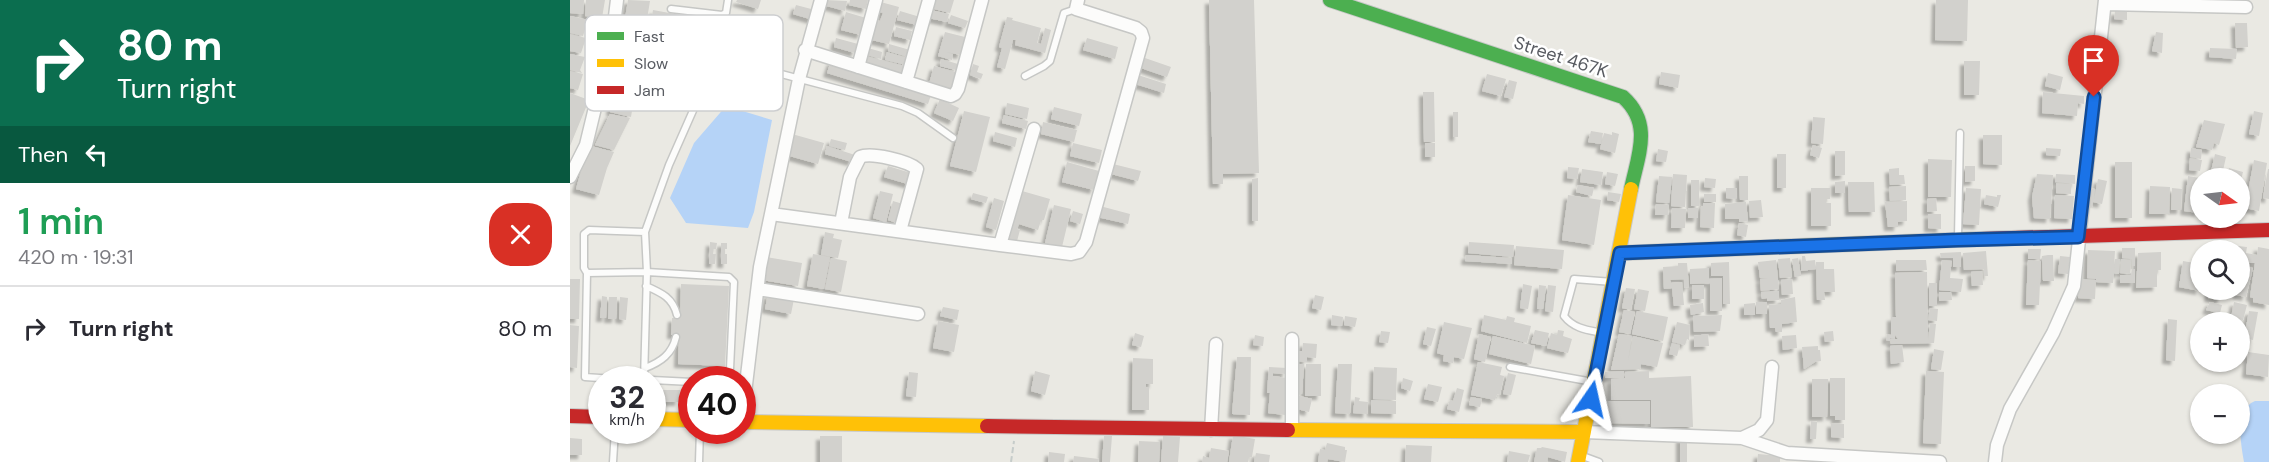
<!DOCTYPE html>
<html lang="en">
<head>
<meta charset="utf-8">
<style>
	body { margin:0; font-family:"DM Sans",sans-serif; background:#f7f7f7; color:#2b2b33; height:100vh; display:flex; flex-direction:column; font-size:22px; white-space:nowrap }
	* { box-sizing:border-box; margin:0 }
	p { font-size:20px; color:#7c7c81 }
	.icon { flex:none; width:33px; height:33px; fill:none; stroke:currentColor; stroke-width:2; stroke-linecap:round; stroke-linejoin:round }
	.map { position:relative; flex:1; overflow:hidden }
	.panel { display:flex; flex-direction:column; background:#fff; width:570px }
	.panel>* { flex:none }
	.guide { background:#0b6e4f; color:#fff; overflow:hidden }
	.needle { width:39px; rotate:104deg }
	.buttons { position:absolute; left:1620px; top:168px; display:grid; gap:12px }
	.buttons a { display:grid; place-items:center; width:60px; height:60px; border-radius:50%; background:#fff; box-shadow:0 2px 4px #0004; font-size:30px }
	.speed { position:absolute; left:18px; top:366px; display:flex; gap:12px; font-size:30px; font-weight:700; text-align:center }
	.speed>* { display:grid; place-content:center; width:78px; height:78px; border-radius:50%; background:#fff; box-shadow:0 2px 4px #0004; line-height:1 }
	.speed small { font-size:15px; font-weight:400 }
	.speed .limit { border:9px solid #d22; background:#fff; color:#111 }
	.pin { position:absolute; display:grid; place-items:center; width:51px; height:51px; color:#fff; margin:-62px -26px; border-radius:50% 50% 50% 0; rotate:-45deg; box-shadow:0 0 6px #0007 }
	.pin .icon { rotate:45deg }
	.me { position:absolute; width:66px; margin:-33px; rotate:11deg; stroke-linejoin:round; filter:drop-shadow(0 0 4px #0008) }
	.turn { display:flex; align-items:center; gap:21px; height:126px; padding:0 18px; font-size:27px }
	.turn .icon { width:78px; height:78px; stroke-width:2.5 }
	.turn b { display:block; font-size:42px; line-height:51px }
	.then { display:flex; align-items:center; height:57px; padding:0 18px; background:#0003; gap:12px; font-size:22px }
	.round { display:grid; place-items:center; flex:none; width:63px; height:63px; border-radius:24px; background:#f7f7f7 }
	.summary { display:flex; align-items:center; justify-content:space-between; height:102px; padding:0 18px }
	h1 { font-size:36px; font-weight:600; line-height:45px; color:#1e9e55 }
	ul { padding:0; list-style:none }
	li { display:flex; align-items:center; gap:18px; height:84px; padding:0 18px; border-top:2px solid #e1e1e2 }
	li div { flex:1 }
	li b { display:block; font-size:22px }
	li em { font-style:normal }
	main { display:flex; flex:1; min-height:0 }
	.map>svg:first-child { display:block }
	.water { fill:#b5d3f7 }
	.building { fill:#d2d1cd; filter:url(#shadow) }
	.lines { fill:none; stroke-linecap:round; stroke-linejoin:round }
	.lane-casing { stroke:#c6c7c5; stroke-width:9 }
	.street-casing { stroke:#c6c7c5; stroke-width:15 }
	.fast-casing { stroke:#c7c8c7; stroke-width:16 }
	.slow-casing { stroke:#c7c8c7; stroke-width:16 }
	.jam-casing { stroke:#c7c8c7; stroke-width:16 }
	.path { stroke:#c6ccca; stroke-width:2; stroke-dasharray:6 3; stroke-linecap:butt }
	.lane { stroke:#fcfcfb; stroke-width:6 }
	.street { stroke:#fcfcfb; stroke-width:12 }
	.fast { stroke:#4caf50; stroke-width:14 }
	.slow { stroke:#ffc107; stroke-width:14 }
	.jam { stroke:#c62828; stroke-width:14 }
	.route-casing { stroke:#114b97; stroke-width:15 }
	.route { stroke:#1a73e8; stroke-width:10 }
	.labels { text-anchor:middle; stroke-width:5; stroke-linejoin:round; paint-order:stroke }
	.street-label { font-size:18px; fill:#595c62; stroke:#fff }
	.key { fill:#fff; stroke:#cdced0; stroke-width:1.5 }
	.key-label { font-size:16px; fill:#595c62 }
</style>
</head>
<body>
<main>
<section class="panel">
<div class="guide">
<div class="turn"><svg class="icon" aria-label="right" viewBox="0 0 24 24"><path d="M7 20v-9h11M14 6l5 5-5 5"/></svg><div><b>80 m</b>Turn right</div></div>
<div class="then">Then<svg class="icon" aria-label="left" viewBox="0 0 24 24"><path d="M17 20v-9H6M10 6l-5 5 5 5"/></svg></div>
</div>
<div class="summary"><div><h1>1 min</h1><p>420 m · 19:31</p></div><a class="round" style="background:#d93025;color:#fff"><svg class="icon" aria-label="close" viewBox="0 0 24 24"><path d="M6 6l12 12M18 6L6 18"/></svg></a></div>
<ul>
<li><svg class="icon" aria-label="right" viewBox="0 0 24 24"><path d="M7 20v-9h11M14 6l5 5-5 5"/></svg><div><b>Turn right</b></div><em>80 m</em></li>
</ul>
</section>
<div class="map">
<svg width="1699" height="462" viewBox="0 0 1699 462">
	<defs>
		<filter id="shadow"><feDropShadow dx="-4" dy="4" stdDeviation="1.5" flood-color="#0004"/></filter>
	</defs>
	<rect width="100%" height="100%" fill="#eae9e3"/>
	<path class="water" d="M156 106 202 120 184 212 178 228 116 223 100 198 124 143Z
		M1685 401H1699V462H1674C1671 445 1664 409 1685 401Z"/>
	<path class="building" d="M0 0H14L13 14 0 13Z
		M16 0H35L32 18 15 16Z
		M58 0 80 1 61 117 40 112Z
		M167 0H191L188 9 166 2Z
		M255 0 277 1 275 11 253 5Z
		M280 0H298L296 9 279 5Z
		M363 0H384L380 13 360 8Z
		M639 0H684L689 173 653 174V184H643Z
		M1366 0H1398L1397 41 1365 40Z
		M307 1 329 7 319 44 297 39 302 19 310 21 313 13 305 11Z
		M226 5 245 10 243 20 223 14Z
		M83 10 138 20 134 42 79 32Z
		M361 10 379 14 377 22 358 18Z
		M330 11 350 17 347 25 327 20Z
		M1545 11 1557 12V20L1544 19Z
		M276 12 296 18 291 35 271 30Z
		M381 15 398 21 395 28 378 23Z
		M0 16 18 20 13 36 0 33Z
		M437 17 443 18 442 20 471 28 467 43 471 44 475 28 481 30 475 53 445 45 446 40H443L435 69 427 67 432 48 429 47Z
		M1665 23H1677L1678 47 1666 48Z
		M326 27 342 31 340 40 324 36Z
		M375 32 395 37 391 55 376 52 383 54 382 60 368 56Z
		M1586 32 1593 33 1592 53 1582 51Z
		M0 34 16 38 11 53 0 51Z
		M266 38 288 44 285 53 264 47Z
		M517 38 548 47 545 59 513 50Z
		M319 44 340 50 338 57 318 51Z
		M298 48 312 52 311 59 297 55Z
		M1640 48 1667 49 1666 59 1639 57Z
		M317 52 338 58 336 65 315 60Z
		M0 54 15 57 10 70 12 73 0 70Z
		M292 55 335 66 333 77 290 64Z
		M575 58 601 67 597 77 571 68Z
		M371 59 388 64 386 70 370 66Z
		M261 61 362 92 358 104 257 73Z
		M1394 61H1410L1409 95H1394Z
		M403 64 409 66 407 72 413 74 411 79 400 75Z
		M364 66 386 72 381 90 359 84Z
		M0 71 13 74 8 90 0 88Z
		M1091 72 1110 75 1108 88 1089 84Z
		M1478 73 1493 77 1490 90 1475 86Z
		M565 74 596 84 594 93 562 83Z
		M917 74 936 79 931 96 912 91Z
		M939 80 947 82 943 99 934 97Z
		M853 92H864L865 142H854Z
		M1473 92 1514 96V104L1508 103 1507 116 1472 113Z
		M0 93 19 100 0 146Z
		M370 99 389 108 383 121 364 113Z
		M437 103 459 108 457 119 435 114Z
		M484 107 512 114 509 126 481 119Z
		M394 111 420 117 406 172 380 166Z
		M1684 111 1693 113 1689 136 1679 134Z
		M883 112H888V137H883Z
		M40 114 60 118 44 150 25 145Z
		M434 115 458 121 456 129 432 123Z
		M1243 117 1255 118 1253 144 1241 143Z
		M1634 120 1655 124 1649 145 1644 143 1642 150 1626 147Z
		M473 122 507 130 504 142 471 134Z
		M1021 131 1033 133 1031 144 1018 142Z
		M425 132 447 138 445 147 423 141Z
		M1042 132 1049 134 1045 153 1030 149 1034 133 1042 135Z
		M222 134 254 143 248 164 216 155Z
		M1413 135H1432V165L1413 164Z
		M261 139 277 143 275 150 259 146Z
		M503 143 532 150 529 163 500 156Z
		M855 143H865V157H855Z
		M1243 145 1252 148 1249 158 1240 155Z
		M21 146 44 152 37 168 29 195 6 189 14 160Z
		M257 146 285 155 282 162 255 154Z
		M1476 148 1491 149 1490 156 1476 155Z
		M1621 148 1632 150 1631 159 1620 157Z
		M1088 149 1098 151 1096 162 1086 161Z
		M1265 151H1275V175L1265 176Z
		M1207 154H1216V188H1207Z
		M1645 154 1656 157 1652 175 1655 176V178L1640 176Z
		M1620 158 1632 160 1630 171 1619 170Z
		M1358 159 1382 160 1381 197H1358Z
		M1684 160 1697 163 1689 211 1675 208Z
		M497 162 529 171 524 190 492 182Z
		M1545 162H1562V218H1545Z
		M543 164 571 171 568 181 541 174Z
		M318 166 344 174 341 185 314 177Z
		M1395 166H1405V181L1395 182Z
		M998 167 1009 168 1007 179 997 178Z
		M1329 168V175H1334L1335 184 1320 185 1319 169Z
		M1659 168 1673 172 1670 184V178H1656Z
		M1012 169 1033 172 1031 185 1010 182Z
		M1698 169H1699V199L1693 198Z
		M1037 172 1048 174 1045 186 1035 184Z
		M1103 174 1117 175 1115 207 1101 206Z
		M1467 174 1483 175 1480 219 1464 218 1462 197Z
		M1486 174 1505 175V184L1485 182Z
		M1089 176 1102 177 1099 203 1086 202Z
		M1169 176H1178V200H1170Z
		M1618 176 1630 178 1629 213 1614 211Z
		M688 178V221H682V179Z
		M1135 178 1146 179 1145 188 1134 187Z
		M1528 179 1537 181 1532 204 1523 202 1522 207 1513 206 1516 188 1525 189 1524 199Z
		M1121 180H1129V206H1121Z
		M1275 181V193H1265V182Z
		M1278 182H1304L1305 212H1279Z
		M1486 183 1501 184V194L1486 193Z
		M1008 185 1024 188 1022 196 1006 192Z
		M1336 186V200L1320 201 1319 187Z
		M1580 186 1600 187 1599 214H1579Z
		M1156 188H1167L1166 199 1156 198Z
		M1241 188H1260V199H1256V203H1261V226H1241Z
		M1396 188 1411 189 1409 225 1393 224Z
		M1602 188 1612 189 1611 210H1601Z
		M310 191 323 194 316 222 303 218Z
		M452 191 480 199 474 220H471L468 230 449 224 447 229 450 230 447 241 439 239Z
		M1038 192 1051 194 1049 202 1037 200Z
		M403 193 418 197 416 203 401 199Z
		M1134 194H1146V202H1134Z
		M998 195 1031 200 1024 245 992 240Z
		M1416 195 1427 197V195H1431L1428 207 1414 204Z
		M1485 195 1504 196 1502 219 1484 218Z
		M424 198 434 201 426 230 416 227Z
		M1366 198 1367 211 1357 212V199Z
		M1191 200 1193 217 1180 218 1179 201Z
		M323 201 333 204 327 223 318 220Z
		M1337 201V221L1328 222V227H1318L1315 202Z
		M1176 202 1178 221 1169 222V219H1155V204Z
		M1133 203H1145L1144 228 1130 227 1131 207 1133 206Z
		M1086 204 1099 205 1098 215H1085Z
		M484 205 501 209 492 247 475 243Z
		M530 206 560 214 558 224 527 217Z
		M1102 208 1116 209 1115 228H1101Z
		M1118 208H1128V218H1118Z
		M503 211 513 214 510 224 500 221Z
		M1358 214H1371V229L1358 228Z
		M1169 223 1178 225 1176 237 1167 235Z
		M255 232 264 234 263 238 272 240 268 258 251 255Z
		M140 242 147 243 146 249H143V254H146L145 264H139Z
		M899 242 944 245 943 257 898 253Z
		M151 243H157V249H155V254H157V264H151Z
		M946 246 994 250 992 269 944 265Z
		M1668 246 1677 247 1676 253 1687 255 1688 247 1699 249V305L1683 302V298L1680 297 1685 263H1670Z
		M1552 248H1565V266H1562V259L1552 258Z
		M1458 249H1471L1470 259H1458Z
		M1518 250 1545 251 1544 268 1545 259H1550L1549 274 1544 273 1543 283 1526 282V279L1517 278Z
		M1416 251 1418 276H1414V269L1394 270 1393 253Z
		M1391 252V267H1383V258H1371L1370 253Z
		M1591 252V270H1587V287L1566 288 1568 253Z
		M243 254 260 257 254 289 237 286Z
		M896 255 942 258V264L895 261Z
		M1478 255H1483L1484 281H1473L1472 256Z
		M1232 256H1235L1236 261 1245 260 1246 269 1231 271Z
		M1490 256 1500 257 1498 274 1488 273Z
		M196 257 232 263 228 286 192 280Z
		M261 258 277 261 271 292 255 289Z
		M1220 258 1222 277 1210 278 1208 259Z
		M1228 258 1231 276 1225 277 1222 259Z
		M1551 259 1561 260 1560 274 1550 273Z
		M1206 260 1209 289 1191 291 1190 279 1198 278H1190L1188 262Z
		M1326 260H1356L1357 270 1326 271Z
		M1372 260 1382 261 1381 267H1379L1381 268 1380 278 1393 279 1391 292 1369 290Z
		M1458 260 1471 261 1469 305H1456Z
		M1613 261 1630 264V291L1609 287Z
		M1159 262 1160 304H1153V276H1141V263Z
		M1246 262H1254V269H1264L1265 292H1254L1255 300H1247Z
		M1108 263H1117L1119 287 1114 288V279L1100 280 1101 283 1112 282 1114 305 1104 306 1102 288 1094 289 1093 267 1108 266Z
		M1673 266 1683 268 1676 297 1666 295 1668 290H1670Z
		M1139 268V279L1152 278V311H1140V283L1120 284V269Z
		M1562 269H1565V283H1550V275H1561Z
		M1412 271 1413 285 1402 286 1401 272Z
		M1357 272 1358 340 1360 323 1366 324 1364 343 1321 344 1320 339H1328L1325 335V339L1320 338V341L1316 340 1317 334 1321 335V317H1326L1325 273Z
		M0 279H10L9 319H0Z
		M1222 279 1223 294 1212 295 1211 280Z
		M1509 279 1526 280 1525 299 1508 298Z
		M1359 283H1367V306H1359Z
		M111 284 159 286 155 366 108 364 109 335H101L102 318H110Z
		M953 284 962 286 958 309 950 308Z
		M969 285 976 286 973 309H967Z
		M978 285 986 286 983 312 975 311Z
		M1122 285H1134V299H1122Z
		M1056 288 1065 289 1061 310 1052 308Z
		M1068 289 1079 291 1075 311 1064 309Z
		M1639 290H1653L1651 300 1638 298Z
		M1209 291V300L1197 301V298L1192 299 1191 292Z
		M1369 292H1381L1382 300 1369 301Z
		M198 294 224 299 221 314 195 309Z
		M745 295 754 297 751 310 742 308Z
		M32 296 37 297 36 318H30Z
		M39 297H47L46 319H38Z
		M50 297 58 298 56 320 49 319Z
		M1225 297 1227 322 1212 324V332H1206L1205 328H1200L1199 305 1211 304V300Z
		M1186 302H1197V314H1186Z
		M1640 302 1652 305 1650 313 1636 310Z
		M1664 302 1677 305 1673 320 1661 318Z
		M1133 303 1134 312 1121 315 1120 305Z
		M1185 303V315H1174V304Z
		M373 307 389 310 387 320 370 316Z
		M1360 308 1368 309 1367 321 1358 320Z
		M1054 310 1065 312 1060 334 1049 332Z
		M1067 311 1098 317 1093 341 1062 334Z
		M1679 311 1688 312 1683 340 1674 338Z
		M762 315 773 317 772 326 761 325Z
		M914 315 936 320 937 316 945 318 944 322 961 326 957 343 911 331Z
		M1152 315 1150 331 1124 332 1123 316Z
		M775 316 787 318 785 327 774 325Z
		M1598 319 1607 320 1605 361 1596 360Z
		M368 321 389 325 384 352 363 348Z
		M874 322 902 328 894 359 884 357 883 363 873 361 874 355 867 353Z
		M1107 322 1120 325 1119 340 1117 339 1115 345 1102 342Z
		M0 325 9 326 7 368 0 367Z
		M857 327 866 329 861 346 853 344Z
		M965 330 979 333 976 346 961 343Z
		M988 330 994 331 993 336 1002 339 998 353 977 348 981 333 987 335Z
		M811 331 820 332 818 343 809 342Z
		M1263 331 1264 341 1255 342 1254 332Z
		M565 333 574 336 571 347 562 345Z
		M909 334 921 337 915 362 904 359Z
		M1049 334 1062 336 1058 361 1063 336 1093 343 1087 367 1071 364 1070 369 1041 370Z
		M1138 334 1139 346 1124 347V336Z
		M685 335 694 337 693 346 683 345Z
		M1226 335 1227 348 1213 350 1212 336Z
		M923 336 965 346 961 364 919 354Z
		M733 343 747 344 746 358 737 357V362L725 361 726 351H732Z
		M1102 343 1110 345 1107 356 1099 354Z
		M1332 345 1334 362 1321 364 1320 346Z
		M1248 346V350H1250L1251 361 1245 362 1234 369 1232 347Z
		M1364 349 1374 351 1371 370 1361 369Z
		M1678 352 1699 355 1698 377 1676 374Z
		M667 357H681L680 415 662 414Z
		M563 358 583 359V384H576V387H579V410H562Z
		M908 362 932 367 930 375 934 376 930 395 927 394 925 400 901 395Z
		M728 364H734L732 394H727Z
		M736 364H751V396H735Z
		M768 364H782L780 414 765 413Z
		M699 367 717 368 716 374 703 373V376L717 378 715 415 698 413 700 393H697Z
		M804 367 827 368 826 400 803 399Z
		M465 371 480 375 475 395 461 391Z
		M1054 371V378H1035V372Z
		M1079 371V378L1121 376 1123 427H1081V400H1041V379L1055 378V372Z
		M1356 371 1374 372 1371 444 1353 443Z
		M339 372 348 373 346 397 336 396Z
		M938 373 946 375 941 395 933 394Z
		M833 378 843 381 840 391 831 388Z
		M1260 378H1275V420H1265V416H1260Z
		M1242 379H1258L1257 417H1242Z
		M858 384 872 387 868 402 854 399Z
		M887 388 894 390 889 412 877 409 880 400 883 401Z
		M92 390H110L109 402H92Z
		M726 395 742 399 739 412 723 408Z
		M785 397 790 398 789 401 798 402 797 414 783 413Z
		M901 397 912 399 910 407 899 405Z
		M801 400 826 401V414L801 413Z
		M1036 401H1080V424L1036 423Z
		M1241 421 1247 422 1246 439H1240Z
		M1261 423 1274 424V438L1261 437Z
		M663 435 685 439 682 457H679L678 462H659Z
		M250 436H272V462H250Z
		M534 436H542L540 462H532Z
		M593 436 610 437 608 462H591Z
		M0 438 12 439V455H0Z
		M1110 438H1117V462H1110Z
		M569 441 590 442 589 462H568Z
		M757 443 775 447V450H777L775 462 758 459 757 462H748L750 449 755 450Z
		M836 445 862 446 861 462H835Z
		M972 447 997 452 995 462 978 457 977 462H964L967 448H971Z
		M641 448 659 451 657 462H632L633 456 639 458Z
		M939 451 960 455 958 462H937Z
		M479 452 495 454 494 462H478Z
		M686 453 700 455 699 462H684Z
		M1188 454 1210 456V462H1187Z
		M504 456 529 459 528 462H503Z"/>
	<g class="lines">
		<defs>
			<path id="lane" d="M101 9 152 15 156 13 158 0
				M455 76 474 66 480 61 494 13 506 9
				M1388 237 1390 133
				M17 273 14 268V234L19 230 75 232
				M76 286C92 293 103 298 107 315
				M1033 333C1018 330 1004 329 994 316L1004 279 1043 282
				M940 367 1023 382
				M75 368C91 362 102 354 106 337
				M59 380 15 377 17 273 77 272 159 277 164 282 160 369 152 380
				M74 380 77 272 75 232 99 165 144 63 151 58 332 106 348 113 383 138
				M82 380 122 382
				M1010 455 1029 462
				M43 462 45 430
				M129 462 130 430"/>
			<path id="street" d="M1535 4 1676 7
				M235 50 381 96 385 94 388 89 412 0
				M288 67 306 0
				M336 82 359 0
				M464 129 430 245 501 254 509 252 516 242 573 38 571 32 566 28 506 9 508 0
				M0 177 16 145 43 33 47 0
				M201 214 430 245
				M271 223 280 177 290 157C301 152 338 161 347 169L330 231
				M188 289 348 314
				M722 339V430
				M172 418 190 267 229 79 251 0
				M641 430 646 344
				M1014 432 1172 438 1217 453 1370 462
				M1172 438 1189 430 1197 420 1202 367
				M1425 462 1427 445 1440 409 1483 333 1504 286 1535 0"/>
			<path id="fast" d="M760 0 1053 97C1083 124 1068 155 1061 189"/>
			<path id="slow" d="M1050 253 1411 239
				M82 419 122 420
				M172 422 417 426
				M718 430 1014 432
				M1008 462 1061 189"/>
			<path id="jam" d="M1411 239 1699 230
				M0 416 32 417
				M417 426 718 430"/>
		</defs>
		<use href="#lane" class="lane-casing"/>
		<use href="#street" class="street-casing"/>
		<use href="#fast" class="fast-casing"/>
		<use href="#slow" class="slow-casing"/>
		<use href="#jam" class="jam-casing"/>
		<path class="path" d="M441 462 444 441"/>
		<use href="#lane" class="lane"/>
		<use href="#street" class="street"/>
		<use href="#fast" class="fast"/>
		<use href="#slow" class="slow"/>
		<use href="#jam" class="jam"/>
	</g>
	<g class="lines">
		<defs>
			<path id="route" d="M1021 399 1050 253 1388 240 1508 237 1524 97"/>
		</defs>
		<use href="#route" class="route-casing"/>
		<use href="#route" class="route"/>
	</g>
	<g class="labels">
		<g class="street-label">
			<text transform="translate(991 57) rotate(18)" y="6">Street 467K</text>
		</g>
	</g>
	<rect x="15" y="15" width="198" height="96" rx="9" class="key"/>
	<rect x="27" y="32" width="27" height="8" fill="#4caf50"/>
	<rect x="27" y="59" width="27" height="8" fill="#ffc107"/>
	<rect x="27" y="86" width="27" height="8" fill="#c62828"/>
	<g class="key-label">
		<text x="64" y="42">Fast</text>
		<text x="64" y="69">Slow</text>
		<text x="64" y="96">Jam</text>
	</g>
</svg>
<div class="buttons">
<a><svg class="needle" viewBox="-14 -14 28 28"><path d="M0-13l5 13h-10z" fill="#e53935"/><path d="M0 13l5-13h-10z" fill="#7c7c81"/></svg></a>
<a><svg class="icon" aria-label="search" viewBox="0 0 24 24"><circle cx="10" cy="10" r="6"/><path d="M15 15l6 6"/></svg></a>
<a>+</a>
<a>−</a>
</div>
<div class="speed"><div>32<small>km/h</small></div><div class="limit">40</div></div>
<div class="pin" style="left:1524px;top:97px;background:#d93025"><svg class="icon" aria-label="arrive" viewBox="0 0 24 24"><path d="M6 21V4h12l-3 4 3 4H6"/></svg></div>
<svg class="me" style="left:1021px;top:399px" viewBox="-20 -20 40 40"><path d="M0-17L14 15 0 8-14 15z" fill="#1a73e8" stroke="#fff" stroke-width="4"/></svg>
</div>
</main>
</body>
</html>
